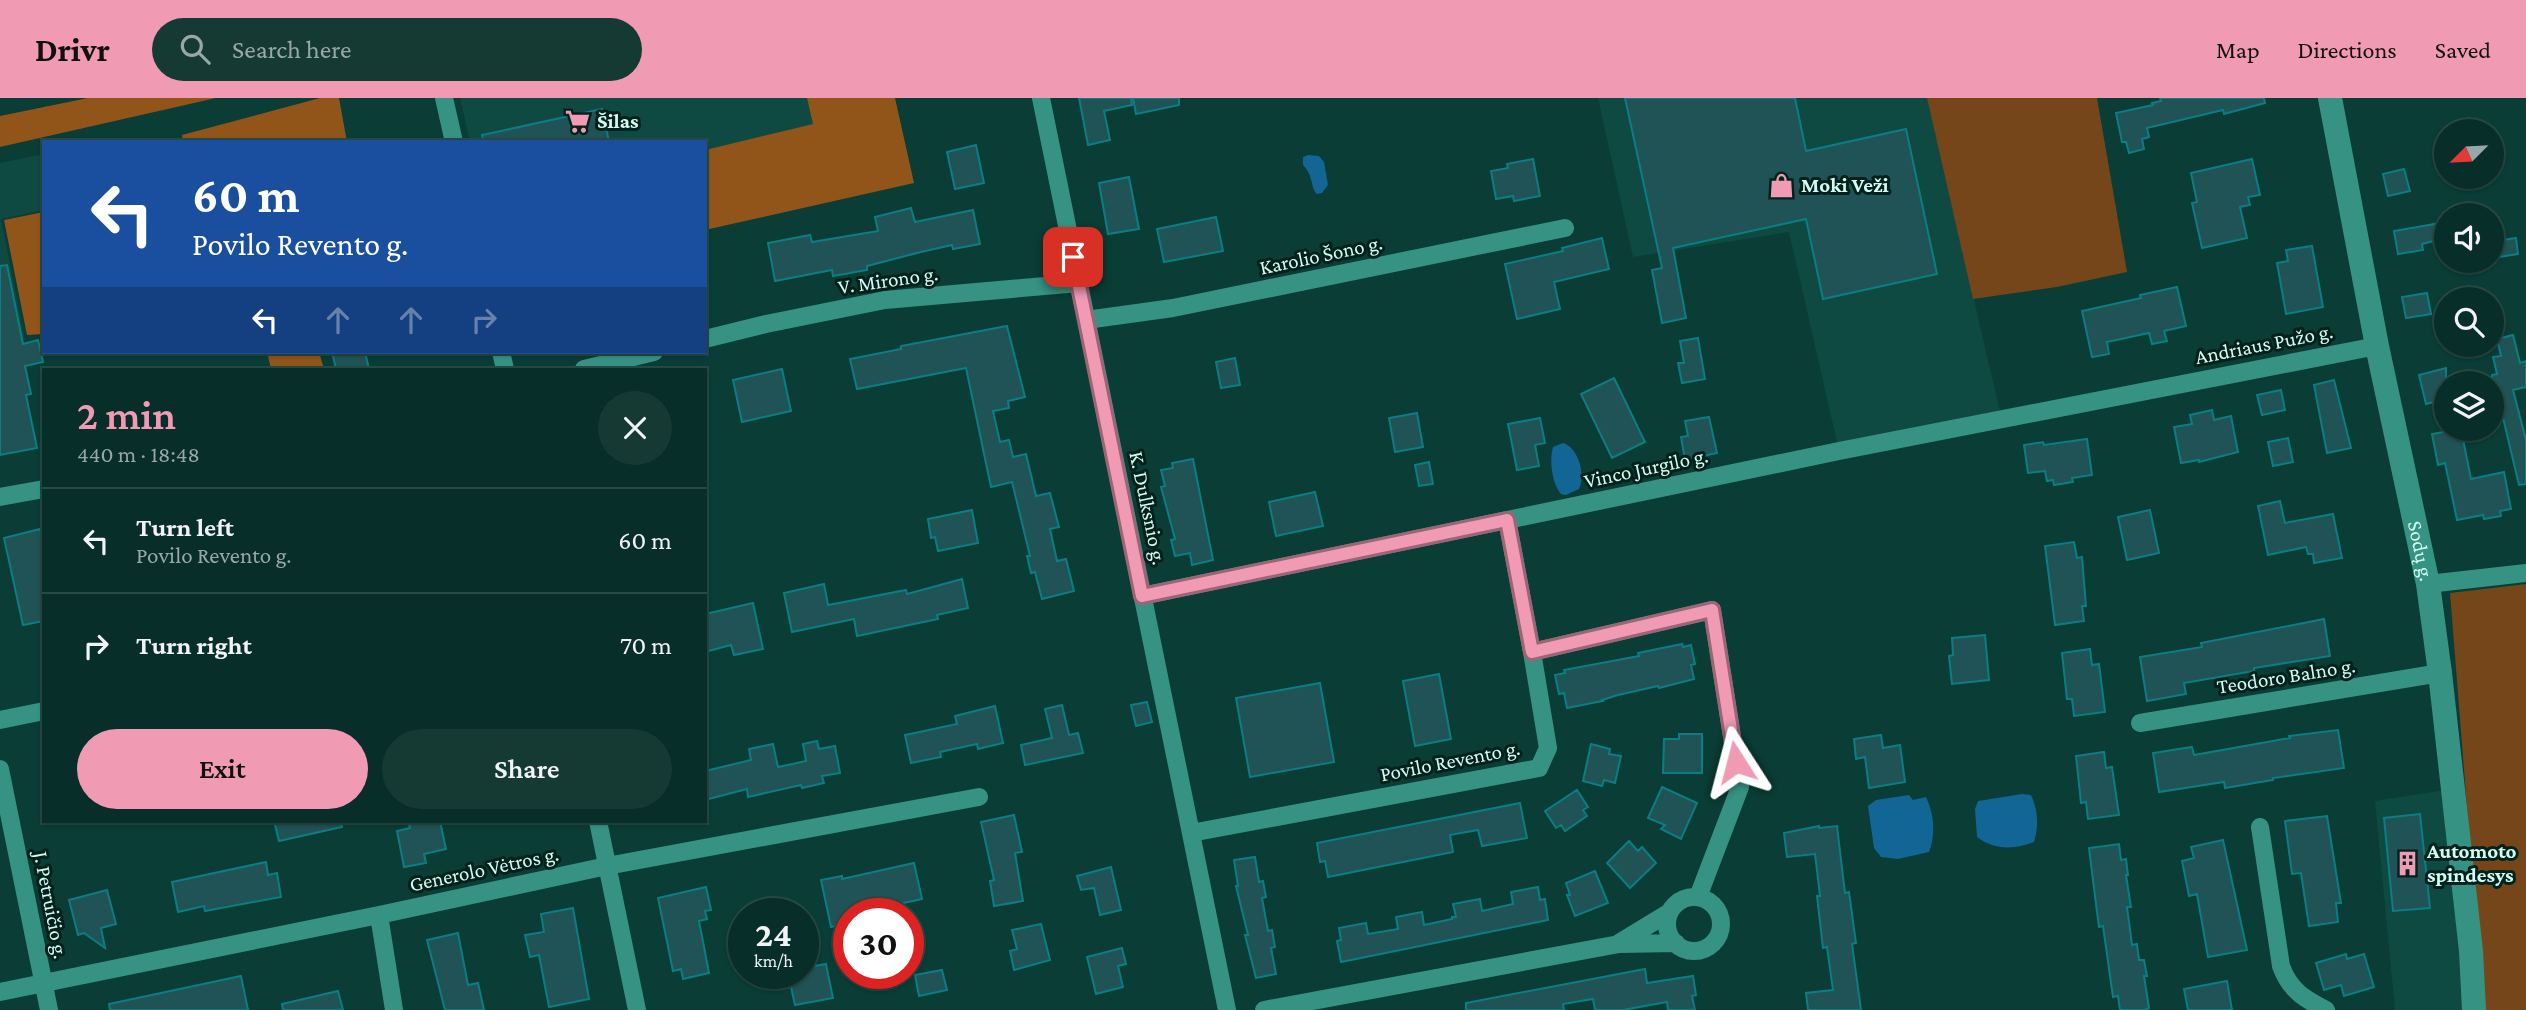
<!DOCTYPE html>
<html lang="en">
<head>
<meta charset="utf-8">
<style>
	body { margin:0; font-family:"Crimson Pro",serif; background:#153a34; color:#f1f3f6; height:100vh; display:flex; flex-direction:column; font-size:26px; white-space:nowrap }
	* { box-sizing:border-box; margin:0 }
	p { font-size:23px; color:#98a8a8 }
	.icon { flex:none; width:38px; height:38px; fill:none; stroke:currentColor; stroke-width:2; stroke-linecap:round; stroke-linejoin:round }
	.map { position:relative; flex:1; overflow:hidden }
	.side { position:absolute; left:42px; top:270px; width:665px; height:455px; display:flex; flex-direction:column; background:#072e28; border-radius:0px; box-shadow:0 2px 5px #0004,0 0 0 2px #284a45 }
	.side>* { flex:none }
	.banner { position:absolute; left:42px; top:42px; width:665px; height:214px; border-radius:0px; box-shadow:0 2px 5px #0004,0 0 0 2px #284a45; background:#1a4fa0; color:#fff; overflow:hidden }
	.needle { width:46px; rotate:246deg }
	.fabs { position:absolute; left:2434px; top:21px; display:grid; gap:14px }
	.fabs a { display:grid; place-items:center; width:70px; height:70px; border-radius:50%; background:#072e28; box-shadow:0 2px 5px #0004,0 0 0 2px #284a45; font-size:35px }
	.speed { position:absolute; left:728px; top:800px; display:flex; gap:14px; font-size:35px; font-weight:700; text-align:center }
	.speed>* { display:grid; place-content:center; width:91px; height:91px; border-radius:50%; background:#072e28; box-shadow:0 2px 5px #0004,0 0 0 2px #284a45; line-height:1 }
	.speed small { font-size:18px; font-weight:400 }
	.speed .limit { border:10px solid #d22; background:#fff; color:#111 }
	.pin { position:absolute; display:grid; place-items:center; width:60px; height:60px; color:#fff; margin:-30px; border-radius:14px; box-shadow:0 4px 10px #0006 }
	.me { position:absolute; width:77px; margin:-38px; rotate:351deg; stroke-linejoin:round; filter:drop-shadow(0 0 5px #0008) }
	.turn { display:flex; align-items:center; gap:24px; height:147px; padding:0 35px; font-size:32px }
	.turn .icon { width:91px; height:91px; stroke-width:2.5 }
	.turn b { display:block; font-size:49px; line-height:60px }
	.lanes { display:flex; align-items:center; height:66px; padding:0 35px; background:#0003; justify-content:center; gap:35px; direction:ltr }
	.lanes .off { opacity:.35 }
	.round { display:grid; place-items:center; flex:none; width:74px; height:74px; border-radius:37px; background:#153a34 }
	.headline { display:flex; align-items:center; justify-content:space-between; height:119px; padding:0 35px }
	h1 { font-size:42px; font-weight:600; line-height:52px; color:#f19ab4 }
	.cta { display:flex; gap:14px; margin-top:auto; padding:14px 35px }
	.cta a { flex:1; height:80px; border-radius:42px; background:#f19ab4; color:#111; font-size:28px; font-weight:600; line-height:80px; text-align:center }
	.cta a+a { background:#153a34; color:#f1f3f6 }
	ul { padding:0; list-style:none }
	li { display:flex; align-items:center; gap:21px; height:105px; padding:0 35px; border-top:2px solid #284a45 }
	li div { flex:1 }
	li b { display:block; font-size:26px }
	li em { font-style:normal }
	header { display:flex; align-items:center; gap:42px; box-sizing:border-box; height:98px; padding:0 35px; background:#f19ab4; color:#111 }
	header strong { font-size:33px }
	nav { display:flex; gap:38px; margin-inline-start:auto; font-size:24px }
	.search { width:490px; height:63px; background:#153a34; display:flex; align-items:center; gap:18px; box-sizing:border-box; padding:0 24px; border-radius:38px; color:#98a8a8; font-size:26px }
	.map>svg:first-child { display:block }
	.built { fill:#0e4a41 }
	.green { fill:#754619 }
	.forest { fill:#915519 }
	.water { fill:#116696 }
	.building { fill:#205355; stroke:#0b7e84; stroke-width:2 }
	.lines { fill:none; stroke-linecap:round; stroke-linejoin:round }
	.street { stroke:#369383; stroke-width:18 }
	.secondary { stroke:#369383; stroke-width:24 }
	.route-casing { stroke:#9d6475; stroke-width:18 }
	.route { stroke:#f19ab4; stroke-width:12 }
	.labels { text-anchor:middle; stroke-width:6; stroke-linejoin:round; paint-order:stroke }
	.poi-label { font-size:21px; font-weight:bold; fill:#d1fcf2; stroke:#04211c; text-anchor:start }
	.street-label { font-size:21px; fill:#d1fcf2; stroke:#04211c }
</style>
</head>
<body>
<header>
<strong>Drivr</strong>
<div class="search"><svg class="icon" aria-label="search" viewBox="0 0 24 24"><circle cx="10" cy="10" r="6"/><path d="M15 15l6 6"/></svg>Search here</div>
<nav><a>Map</a><a>Directions</a><a>Saved</a></nav>
</header>
<div class="map">
<svg width="2526" height="912" viewBox="0 0 2526 912">
	<rect width="100%" height="100%" fill="#093d35"/>
	<path class="built" d="M460 0H807L814 26 705 52V44H470Z
		M1598 0H1927L2002 322 1839 353 1789 134 1633 159Z
		M44 56V112L1 121 25 242 0 247V65Z
		M2445 692 2466 912H2395L2375 703Z"/>
	<path class="green" d="M1927 0H2097L2127 174 2057 189 1973 201Z
		M2526 486V912H2483L2450 495Z"/>
	<path class="forest" d="M88 0H216L0 49V18Z
		M320 0H339L347 44H183L182 37Z
		M807 0H895L914 85 705 132V52L813 26Z
		M44 114V236L27 237 4 122Z
		M267 254H319L324 271H271Z"/>
	<path class="water" d="M1308 57 1319 58 1324 64 1328 87 1322 95 1317 96C1310 89 1314 78 1303 67V59Z
		M1563 345C1579 350 1586 378 1579 391L1566 397 1561 396C1552 386 1549 362 1553 349Z
		M2022 696 2031 697C2038 712 2039 728 2034 744 2014 752 1994 752 1977 739L1975 711 1978 703Z
		M1909 697 1913 702 1926 699C1934 716 1936 736 1929 754L1898 761 1881 759 1874 750 1868 708 1876 702Z"/>
	<path class="building" d="M1079 0H1131L1132 7 1104 13 1110 42 1088 47Z
		M1133 0H1179V7L1136 16Z
		M1625 0H1795L1806 53 1906 31 1937 176 1823 201 1806 121 1673 150 1686 220 1662 225 1652 172 1662 170Z
		M2160 0H2264L2265 5 2224 16 2223 12 2147 30 2149 39 2142 41 2144 51 2129 55 2126 44H2122L2116 15 2153 7 2152 5 2161 3Z
		M602 11 609 44H483L482 37Z
		M976 47 984 85 955 91 947 54Z
		M1533 61 1540 98 1514 103 1513 98 1496 101 1491 73 1508 70 1507 66Z
		M2252 61 2260 97 2248 99 2250 107 2240 109 2247 140 2202 150 2192 105 2197 104 2191 75Z
		M2404 71 2410 93 2388 98 2383 76Z
		M1129 79 1139 131 1108 136 1099 85Z
		M911 110 915 124 973 112 980 146 953 151 952 147 921 154 867 168V172L833 178 832 172 775 183 768 145 810 137 812 144 878 133 875 119Z
		M1216 119 1223 153 1164 164 1157 131Z
		M2446 124V140L2422 146 2423 152 2398 156 2394 133Z
		M1602 140 1609 171 1554 184 1560 211 1517 221 1505 166 1563 153 1562 150Z
		M2516 140 2518 156 2499 159 2496 143Z
		M2312 148 2323 209 2286 216 2277 165 2288 163 2286 152Z
		M7 167 23 246 38 242 43 264 25 268 31 296 26 297 37 350 0 357V168Z
		M2177 189 2186 228 2164 233 2167 243 2152 246 2149 235 2107 244 2109 256 2092 259 2082 213 2141 200 2140 197Z
		M2427 195 2431 216 2406 220 2402 199Z
		M1007 228 1025 299 1008 303 1009 310 993 313 1000 344 1009 342 1013 359 1026 356 1036 398 1050 395 1059 429 1050 431 1057 463 1066 461 1074 493 1042 501 1035 474 1031 475 1027 458H1030L1012 384 991 389 966 270 857 291 850 261 901 251V248Z
		M2513 237 2520 265 2526 263V289L2513 292 2526 342V386L2519 387 2499 303 2492 305V277L2497 276 2493 259 2501 258 2497 241Z
		M1698 240 1705 281 1682 285 1678 265H1684L1680 243Z
		M332 254H365L369 271H336Z
		M1235 260 1240 287 1221 290 1216 264Z
		M2446 270V301L2426 306 2419 277Z
		M782 271 791 313 742 324 733 282Z
		M1614 280 1645 344 1612 360 1581 296Z
		M2334 282 2351 350 2327 355 2314 287Z
		M2281 292 2285 312 2262 317 2257 297Z
		M2212 312 2214 322 2231 318 2238 354 2199 364V362L2181 365 2174 329 2192 326 2190 317Z
		M1417 315 1423 349 1395 354 1389 320Z
		M1709 319 1717 355 1685 362 1681 339 1688 338 1685 323Z
		M1540 320 1545 345 1535 347 1539 368 1517 372 1508 326Z
		M2461 331 2471 381 2504 374 2511 411 2500 413 2501 418 2484 421 2483 417 2457 422 2445 365 2438 367 2432 336Z
		M2288 340 2293 364 2273 368 2268 344Z
		M2087 341 2092 377 2072 380 2073 384 2054 387 2053 382 2047 383 2045 373 2028 375 2024 347 2043 344 2044 347Z
		M1193 361 1213 462 1192 467 1190 455 1175 458 1171 442 1175 441 1161 389 1165 388 1161 372 1173 370 1172 365Z
		M1429 364 1433 386 1419 388 1415 367Z
		M1315 394 1323 428 1276 438 1269 404Z
		M2280 403 2285 425 2333 416 2342 460 2314 465 2313 456H2308L2306 449 2268 457 2258 408Z
		M972 412 978 445 938 453 935 439 931 440 928 421Z
		M2150 412 2159 455 2127 462 2118 419Z
		M40 431 44 447V523L23 527 4 440Z
		M2074 444 2077 460 2082 459 2086 508H2082L2084 523 2055 527 2045 448Z
		M962 481 968 510 937 517 938 521 857 538 854 521 792 534 784 495 824 486 828 507 906 492 907 496Z
		M753 505 763 551 734 557 731 547 705 554V516Z
		M2324 521 2330 558 2254 570V573L2184 585 2186 596 2147 603 2140 559 2202 549 2201 545Z
		M1985 537 1989 582 1952 586 1949 558 1953 557 1952 540Z
		M1682 546 1683 549 1691 547 1695 566 1691 567 1694 581 1659 590 1658 588 1618 597 1602 602 1603 603 1567 610 1564 595 1559 596 1555 577 1565 575 1564 572 1639 558 1638 555Z
		M2090 551 2092 567 2099 566 2105 614 2074 618 2072 601H2067L2062 555Z
		M1439 576 1451 641 1415 648 1403 583Z
		M1320 585 1334 664 1250 679 1236 600Z
		M1147 604 1152 624 1136 628 1131 607Z
		M1062 607 1069 637 1078 635 1083 655 1025 667 1021 647 1052 640 1045 611Z
		M995 608 1003 645 978 651 977 646 940 654 941 659 911 665 905 637 957 626 955 618Z
		M2338 632 2344 670 2273 680V682L2225 690 2224 684 2159 694 2153 655 2192 649 2194 657 2290 640 2289 638Z
		M1679 636H1702V675H1663L1664 641H1679Z
		M1881 637 1883 650 1900 647 1905 684 1869 690 1865 659 1856 661 1854 641Z
		M817 643 819 651 835 648 840 675 822 678 824 685 802 690 801 687 748 699 747 691 705 702V673L751 662 749 651 773 646 778 669 806 663 803 646Z
		M1591 646 1610 651 1609 656 1621 658 1615 685 1604 682 1602 688 1583 683Z
		M2104 654 2106 670 2112 669 2119 717 2088 721 2086 704 2081 705 2076 658Z
		M1662 689 1697 705 1681 741 1661 731 1665 727 1648 720Z
		M1577 692 1588 709 1583 712 1587 718 1565 733 1561 727 1556 730 1545 713Z
		M1520 705 1527 740 1482 748 1478 732 1450 737 1453 754 1328 779 1325 763 1320 764 1317 745Z
		M2420 716 2430 810 2393 813 2384 720Z
		M1014 717 1022 754 1015 755 1023 803 994 808 990 783 994 782 981 724Z
		M2327 718 2341 805H2336L2338 824 2309 828 2301 775 2292 776 2285 723Z
		M274 723H341L342 729 279 743Z
		M408 723H440L446 751 424 756 426 765 404 769 397 733 410 730Z
		M1819 728V730L1837 728 1845 795 1849 794 1856 845 1852 846 1861 912H1808L1806 895 1833 892 1827 849 1823 850 1817 798H1820L1815 756 1787 759 1784 735Z
		M2223 742 2247 852 2208 859 2197 796 2189 798 2182 763 2194 760 2191 749Z
		M1629 743 1638 753 1642 749 1656 765 1630 790 1607 765Z
		M2119 746 2121 762 2126 761 2128 777H2126L2131 809H2127L2132 847 2137 846 2139 862H2144L2147 878H2144L2149 910 2145 912H2120L2118 898 2113 899 2103 828 2099 829 2097 814 2089 750Z
		M1255 759 1259 784 1263 783 1266 799 1262 800 1268 833 1272 832 1275 849 1271 850 1276 876 1256 880 1245 837H1248L1236 788H1238L1234 762Z
		M266 764 268 777 277 775 281 799 205 813 204 808 178 814 172 784Z
		M914 765 922 801 872 812V816H849V825L831 829 821 782 842 778V781Z
		M1111 769 1121 812 1100 817 1094 790 1081 792 1077 778Z
		M1595 773 1608 805 1575 818 1567 797H1570L1566 785Z
		M706 789 711 812 705 813 707 821 699 823 709 875 683 881 681 871 673 873 658 800Z
		M1538 789 1540 802 1545 801 1548 822 1341 864 1337 843 1341 842 1339 830 1366 825 1368 836 1398 831 1396 819 1422 814 1424 827 1452 821V819H1456L1453 806 1480 801 1482 813 1513 806 1511 794Z
		M107 792 116 826 101 830 105 850 84 835 78 837 69 802Z
		M573 810 589 901 549 909 539 857 530 859 525 837 544 834 541 816Z
		M1041 826 1050 862 1014 872 1010 853 1017 851 1012 832Z
		M458 835 468 887 478 885 484 912H445L427 842Z
		M1122 850 1126 866 1118 868 1123 889 1096 896 1087 859Z
		M2346 856 2347 861 2364 856 2374 889 2344 898 2341 887 2324 892 2316 865Z
		M826 866 833 900 795 907 791 889 781 891 778 875H803V870Z
		M1645 871 1647 885 1693 878 1696 897 1692 898 1695 912H1668L1667 904 1623 912H1595L1593 901 1563 906 1564 912H1466V905Z
		M942 872 947 892 919 898 915 877Z
		M241 878 248 912H110L109 906Z
		M2227 883 2232 912H2188L2184 891Z
		M338 893 343 912H283L282 906Z"/>
	<g class="lines">
		<path class="street" d="M444 0 454 44
			M1041 0 1227 912
			M1086 222 1173 210 1565 130
			M705 241 766 226 885 202 1079 185
			M501 254 505 271
			M584 271 654 254
			M0 399 44 391
			M1507 422 1532 554
			M2428 486 2526 475
			M1142 498 1839 353 2377 248
			M0 622 44 613
			M2140 625 2440 575
			M0 671 49 912
			M598 723 637 912
			M2260 729 2281 868C2290 893 2305 901 2326 912
			M1191 735 1539 670 1548 650 1532 554 1712 512 1740 689 1698 799
			M1667 826a27 27 0 1 1 54 0a27 27 0 1 1-54 0Z
			M379 817 394 912
			M1619 845 1670 814
			M0 894 379 817 607 768 979 699
			M1264 912 1619 846 1676 845"/>
		<path class="secondary" id="s1" d="M2330 0 2377 248 2428 486 2440 575 2471 853 2474 912"/>
	</g>
	<g class="lines">
		<defs>
			<path id="route" d="M1073 159 1142 498 1507 422 1532 554 1712 512 1736 664"/>
		</defs>
		<use href="#route" class="route-casing"/>
		<use href="#route" class="route"/>
	</g>
	<defs>
		<symbol id="supermarket-bare" viewBox="-9 -9 18 18"><path d="M-6-5.5h2.5l.6 2H6L4.5 2H-2.5L-4.4-4H-6ZM-1.5 3.2a1.3 1.3 0 1 0 .1 0ZM3 3.2a1.3 1.3 0 1 0 .1 0Z" fill="#f19ab4" stroke="#04211c" stroke-width="2.5" paint-order="stroke"/></symbol>
		<symbol id="shop-bare" viewBox="-9 -9 18 18"><path d="M-5-2.5h2.3a2.7 3.5 0 0 1 5.4 0H5L5.5 6h-11ZM-1.5-2.5h3a1.5 2.3 0 0 0-3 0Z" fill="#f19ab4" stroke="#04211c" stroke-width="2.5" paint-order="stroke"/></symbol>
		<symbol id="building-bare" viewBox="-9 -9 18 18"><path d="M-4-6H4V6H1V3H-1V6H-4ZM-2.5-4.3h1.7v1.8h-1.7ZM.8-4.3h1.7v1.8H.8ZM-2.5-1h1.7V.8h-1.7ZM.8-1h1.7V.8H.8Z" fill="#f19ab4" stroke="#04211c" stroke-width="2.5" paint-order="stroke"/></symbol>
	</defs>
	<g fill-rule="evenodd">
		<use href="#supermarket-bare" x="560" y="6" width="35" height="35"/>
		<use href="#shop-bare" x="1764" y="70" width="35" height="35"/>
		<use href="#building-bare" x="2390" y="748" width="35" height="35"/>
	</g>
	<g class="labels">
		<g class="poi-label">
			<text x="597" y="30">Šilas</text>
			<text x="1801" y="94">Moki Veži</text>
			<text x="2427" y="760">Automoto<tspan x="2427" dy="24">spindesys</tspan></text>
		</g>
		<g class="street-label">
			<text transform="translate(1321 157) rotate(-12)" y="7">Karolio Šono g.</text>
			<text transform="translate(888 182) rotate(-8)" y="7">V. Mirono g.</text>
			<text transform="translate(2264 246) rotate(-11)" y="7">Andriaus Pužo g.</text>
			<text transform="translate(1646 370) rotate(-12)" y="7">Vinco Jurgilo g.</text>
			<text transform="translate(1148 410) rotate(78)" y="7">K. Dulksnio g.</text>
			<text dy="7" stroke="none"><textPath href="#s1" startOffset="462">Sodų g.</textPath></text>
			<text transform="translate(2286 578) rotate(-9)" y="7">Teodoro Balno g.</text>
			<text transform="translate(1450 663) rotate(-11)" y="7">Povilo Revento g.</text>
			<text transform="translate(484 771) rotate(-12)" y="7">Generolo Vėtros g.</text>
			<text transform="translate(51 807) rotate(79)" y="7">J. Petruičio g.</text>
		</g>
	</g>
</svg>
<div class="fabs">
<a><svg class="needle" viewBox="-14 -14 28 28"><path d="M0-13l5 13h-10z" fill="#e53935"/><path d="M0 13l5-13h-10z" fill="#98a8a8"/></svg></a>
<a><svg class="icon" aria-label="sound" viewBox="0 0 24 24"><path d="M4 9h4l5-4v14l-5-4H4zM17 9q2 3 0 6"/></svg></a>
<a><svg class="icon" aria-label="search" viewBox="0 0 24 24"><circle cx="10" cy="10" r="6"/><path d="M15 15l6 6"/></svg></a>
<a><svg class="icon" aria-label="layers" viewBox="0 0 24 24"><path d="M12 4l9 5-9 5-9-5zM3 14l9 5 9-5"/></svg></a>
</div>
<div class="speed"><div>24<small>km/h</small></div><div class="limit">30</div></div>
<div class="pin" style="left:1073px;top:159px;background:#d93025"><svg class="icon" aria-label="arrive" viewBox="0 0 24 24"><path d="M6 21V4h12l-3 4 3 4H6"/></svg></div>
<svg class="me" style="left:1736px;top:664px" viewBox="-20 -20 40 40"><path d="M0-17L14 15 0 8-14 15z" fill="#f19ab4" stroke="#fff" stroke-width="4"/></svg>
<div class="banner">
<div class="turn"><svg class="icon" aria-label="left" viewBox="0 0 24 24"><path d="M17 20v-9H6M10 6l-5 5 5 5"/></svg><div><b>60 m</b>Povilo Revento g.</div></div>
<div class="lanes"><svg class="icon" aria-label="left" viewBox="0 0 24 24"><path d="M17 20v-9H6M10 6l-5 5 5 5"/></svg><svg class="icon off" aria-label="ahead" viewBox="0 0 24 24"><path d="M12 20V5M6 11l6-6 6 6"/></svg><svg class="icon off" aria-label="ahead" viewBox="0 0 24 24"><path d="M12 20V5M6 11l6-6 6 6"/></svg><svg class="icon off" aria-label="right" viewBox="0 0 24 24"><path d="M7 20v-9h11M14 6l5 5-5 5"/></svg></div>
</div>
<section class="side">
<div class="headline"><div><h1>2 min</h1><p>440 m · 18:48</p></div><a class="round"><svg class="icon" aria-label="close" viewBox="0 0 24 24"><path d="M6 6l12 12M18 6L6 18"/></svg></a></div>
<ul>
<li><svg class="icon" aria-label="left" viewBox="0 0 24 24"><path d="M17 20v-9H6M10 6l-5 5 5 5"/></svg><div><b>Turn left</b><p>Povilo Revento g.</p></div><em>60 m</em></li>
<li><svg class="icon" aria-label="right" viewBox="0 0 24 24"><path d="M7 20v-9h11M14 6l5 5-5 5"/></svg><div><b>Turn right</b></div><em>70 m</em></li>
</ul>
<div class="cta"><a>Exit</a><a>Share</a></div>
</section>
</div>
</body>
</html>
